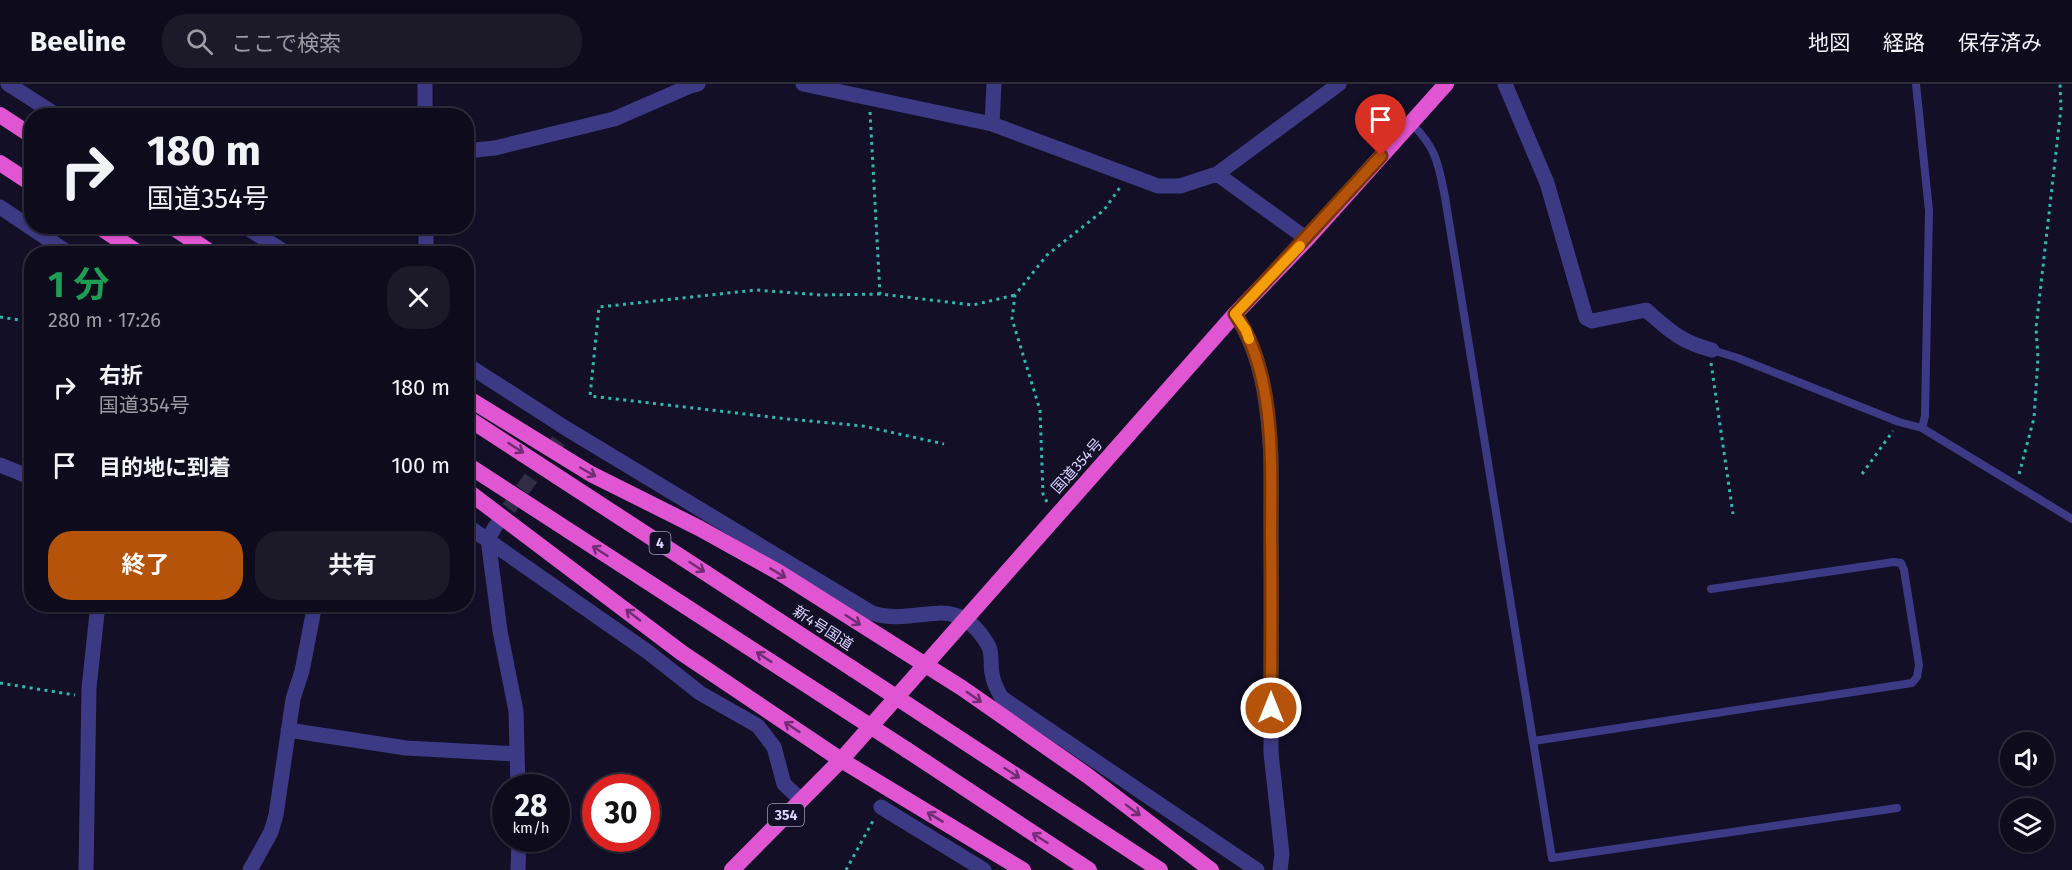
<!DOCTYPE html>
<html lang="ja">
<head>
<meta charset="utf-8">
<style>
	body { margin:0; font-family:"Fira Sans","Noto Sans JP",sans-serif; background:#1c1929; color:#f1f3f6; height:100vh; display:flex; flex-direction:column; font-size:22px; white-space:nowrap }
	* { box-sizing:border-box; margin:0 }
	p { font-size:20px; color:#9b9ba3 }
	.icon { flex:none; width:33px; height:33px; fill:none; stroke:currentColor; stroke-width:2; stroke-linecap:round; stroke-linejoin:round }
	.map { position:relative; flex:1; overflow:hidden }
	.drawer { position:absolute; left:24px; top:162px; width:450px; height:366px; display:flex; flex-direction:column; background:#0e0b1c; border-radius:24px; box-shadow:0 2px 4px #0004,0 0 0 2px #2e2b3b }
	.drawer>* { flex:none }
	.top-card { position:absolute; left:24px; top:24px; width:450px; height:126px; border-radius:24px; box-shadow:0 2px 4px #0004,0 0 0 2px #2e2b3b; background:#0e0b1c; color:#f1f3f6; overflow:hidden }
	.tools { position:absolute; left:2000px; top:648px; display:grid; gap:12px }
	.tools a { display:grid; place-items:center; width:54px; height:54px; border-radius:50%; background:#0e0b1c; box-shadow:0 2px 4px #0004,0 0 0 2px #2e2b3b; font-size:30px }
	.speed { position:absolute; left:492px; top:690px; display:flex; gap:12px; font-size:30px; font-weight:700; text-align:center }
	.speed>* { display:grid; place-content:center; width:78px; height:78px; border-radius:50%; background:#0e0b1c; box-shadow:0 2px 4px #0004,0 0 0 2px #2e2b3b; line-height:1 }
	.speed small { font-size:15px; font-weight:400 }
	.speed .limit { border:9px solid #d22; background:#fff; color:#111 }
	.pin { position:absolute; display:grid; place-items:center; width:51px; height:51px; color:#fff; margin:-62px -26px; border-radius:50% 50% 50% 0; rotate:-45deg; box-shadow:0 0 6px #0007 }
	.pin .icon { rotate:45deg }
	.me { position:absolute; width:66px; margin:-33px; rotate:0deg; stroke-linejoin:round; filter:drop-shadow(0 0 4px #0008) }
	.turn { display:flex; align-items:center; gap:21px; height:126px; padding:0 24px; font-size:27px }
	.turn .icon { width:78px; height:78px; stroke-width:2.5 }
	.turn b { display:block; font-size:42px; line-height:51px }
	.round { display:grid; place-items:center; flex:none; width:63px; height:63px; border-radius:24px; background:#1c1929 }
	.summary { display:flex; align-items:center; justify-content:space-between; height:102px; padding:0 24px }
	h1 { font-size:36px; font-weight:700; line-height:45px; color:#1e9e55 }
	.button { display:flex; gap:12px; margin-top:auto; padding:12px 24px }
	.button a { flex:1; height:69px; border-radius:24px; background:#b45309; color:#fff; font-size:24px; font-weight:700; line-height:69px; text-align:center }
	.button a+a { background:#1c1929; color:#f1f3f6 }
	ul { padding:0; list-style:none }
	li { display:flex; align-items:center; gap:18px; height:78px; padding:0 24px }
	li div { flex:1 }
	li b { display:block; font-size:22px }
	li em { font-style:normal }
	header { display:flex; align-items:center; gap:36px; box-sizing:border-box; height:84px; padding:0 30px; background:#0e0b1c; border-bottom:2px solid #2e2b3b }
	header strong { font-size:28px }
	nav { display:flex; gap:33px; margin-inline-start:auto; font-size:21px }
	.search { width:420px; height:54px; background:#1c1929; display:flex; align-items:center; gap:15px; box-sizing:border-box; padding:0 21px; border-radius:24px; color:#9b9ba3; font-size:22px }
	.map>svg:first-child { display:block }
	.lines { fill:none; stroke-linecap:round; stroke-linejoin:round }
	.minor-tunnel { stroke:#312d47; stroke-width:15; stroke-dasharray:15 8; stroke-linecap:butt }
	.path { stroke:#2fb8b0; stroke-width:3; stroke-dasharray:3 4.5; stroke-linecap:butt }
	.service { stroke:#3d3a85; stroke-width:8 }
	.minor { stroke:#3d3a85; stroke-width:15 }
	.trunk { stroke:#e055d1; stroke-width:16 }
	.trunk-bridge { stroke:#e055d1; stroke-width:16 }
	.oneway { stroke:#6f2e73 }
	.route-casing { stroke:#753606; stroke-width:15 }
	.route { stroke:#b45309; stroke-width:10 }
	.slow { stroke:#f59e0b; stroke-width:10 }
	.labels { text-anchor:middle; stroke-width:6; stroke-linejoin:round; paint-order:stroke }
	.shield { fill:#130f26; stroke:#9e99be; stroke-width:1.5 }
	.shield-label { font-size:14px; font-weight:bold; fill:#d9d4ff }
	.street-label { font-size:15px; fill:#d9d4ff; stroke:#130f26 }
</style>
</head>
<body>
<header>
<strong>Beeline</strong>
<div class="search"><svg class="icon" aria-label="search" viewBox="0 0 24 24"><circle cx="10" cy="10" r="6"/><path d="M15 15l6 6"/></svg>ここで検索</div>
<nav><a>地図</a><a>経路</a><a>保存済み</a></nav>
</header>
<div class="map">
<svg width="2072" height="786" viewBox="0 0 2072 786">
	<rect width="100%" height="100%" fill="#130f26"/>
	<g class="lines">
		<path class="minor-tunnel" d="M495 443 559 356"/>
		<path class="path" d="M870 28 880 210 973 221 1015 211
			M880 210 821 211 756 206 599 223 590 312 788 335 863 342 944 360
			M0 233 32 238
			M1711 279 1733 430
			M1862 390 1893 347
			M2019 390 2034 334 2038 274 2036 244 2061 24 2060 0
			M1047 418 1043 410 1040 326 1012 235 1015 211 1047 171 1104 126 1121 102
			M0 599 75 611
			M846 786 874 735"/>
		<path class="service" d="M1916 0 1929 127 1925 332 1922 344
			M1411 39C1437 65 1438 79 1445 113L1552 774 1897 724
			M1712 266 1738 274 1899 338 1922 344 2072 435
			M1534 657 1912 599 1917 593 1919 581 1904 486 1901 479 1894 478 1711 505"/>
		<path class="minor" d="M8 0 58 32
			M425 0V32
			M803 0 992 40 1158 102H1180L1217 90 1339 0
			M1505 0 1547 99 1586 234 1592 237 1646 226C1669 246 1680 258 1712 266
			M992 40 994 0
			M466 67 495 64 614 35 690 2 698 0
			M1217 90 1307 155
			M0 123 70 170
			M244 142 288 170
			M426 142V170
			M1235 230C1263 271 1268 324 1271 372V669L1282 770 1280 786
			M466 280 567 345 872 529C919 544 955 504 988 561 993 569 990 580 992 589 993 598 997 606 1002 614L1257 786
			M0 381 32 394
			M466 441 648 568 700 609 758 642 774 663 784 700 801 716
			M495 443 488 455 500 547 516 627 518 704
			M288 646 406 664 517 670
			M881 723 984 786
			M86 786 89 604 98 520
			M250 786 271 748 276 731 293 615 302 587 315 520
			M518 786 519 754"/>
		<path class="trunk" d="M0 31 32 52
			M0 79 32 100
			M98 142 140 170
			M171 142 213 170
			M466 313 591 390 699 444 780 489 962 604 1088 692 1211 786
			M466 333 853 585
			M466 380 830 616
			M466 406 682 569 841 676 1023 786
			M928 634 1160 786
			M907 666 1089 786
			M732 786 841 676 1235 230 1307 155 1446 0"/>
		<path class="trunk-bridge" d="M853 585 928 634
			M830 616 907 666"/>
	</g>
	<defs><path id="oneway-shaft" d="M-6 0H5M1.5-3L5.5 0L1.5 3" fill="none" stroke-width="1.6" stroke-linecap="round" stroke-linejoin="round" transform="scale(1.5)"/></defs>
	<g class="oneway">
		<use href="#oneway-shaft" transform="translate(516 364) rotate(33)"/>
		<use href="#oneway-shaft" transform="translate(588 388) rotate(30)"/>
		<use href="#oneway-shaft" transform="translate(600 467) rotate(-147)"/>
		<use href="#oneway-shaft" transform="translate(697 483) rotate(33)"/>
		<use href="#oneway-shaft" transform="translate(778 489) rotate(31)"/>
		<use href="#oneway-shaft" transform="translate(633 531) rotate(-142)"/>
		<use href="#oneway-shaft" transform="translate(853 536) rotate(33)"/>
		<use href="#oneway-shaft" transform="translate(764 573) rotate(-147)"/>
		<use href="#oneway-shaft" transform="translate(974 613) rotate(35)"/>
		<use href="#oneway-shaft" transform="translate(792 643) rotate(-146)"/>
		<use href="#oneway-shaft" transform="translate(1012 689) rotate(33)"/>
		<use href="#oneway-shaft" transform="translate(1133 726) rotate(37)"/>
		<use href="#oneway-shaft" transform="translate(935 733) rotate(-149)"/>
		<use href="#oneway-shaft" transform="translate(1040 754) rotate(-147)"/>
	</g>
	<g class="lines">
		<defs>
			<path id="route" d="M1271 624C1271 567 1272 510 1271 454 1271 384 1277 290 1235 230L1381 72"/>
		</defs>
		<use href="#route" class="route-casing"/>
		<use href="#route" class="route"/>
		<path class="slow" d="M1249 255 1246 246 1235 230 1300 162"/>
	</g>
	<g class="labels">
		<g class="shield">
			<rect x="649.5" y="448" width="21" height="22" rx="4.5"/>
			<rect x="768" y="720" width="36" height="22" rx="4.5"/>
		</g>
		<g class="shield-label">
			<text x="660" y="464">4</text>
			<text x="786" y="736">354</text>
		</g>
		<g class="street-label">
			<text transform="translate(1077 382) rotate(-48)" y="5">国道354号</text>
			<text transform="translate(823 544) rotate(33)" y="5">新4号国道</text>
		</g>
	</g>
</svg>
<div class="tools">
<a><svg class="icon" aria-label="sound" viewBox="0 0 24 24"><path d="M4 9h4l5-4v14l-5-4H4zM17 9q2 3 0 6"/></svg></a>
<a><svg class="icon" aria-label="layers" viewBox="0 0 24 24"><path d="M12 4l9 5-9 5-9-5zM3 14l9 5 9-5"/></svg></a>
</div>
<div class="speed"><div>28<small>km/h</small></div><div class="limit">30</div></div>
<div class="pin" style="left:1381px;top:72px;background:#d93025"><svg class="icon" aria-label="arrive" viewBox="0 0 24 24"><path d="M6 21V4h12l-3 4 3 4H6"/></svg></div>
<svg class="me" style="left:1271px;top:624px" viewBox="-20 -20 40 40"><circle r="17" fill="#b45309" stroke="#fff" stroke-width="3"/><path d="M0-11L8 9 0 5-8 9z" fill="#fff"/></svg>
<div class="top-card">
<div class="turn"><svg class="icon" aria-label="right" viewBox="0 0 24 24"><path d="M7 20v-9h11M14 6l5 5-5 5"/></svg><div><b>180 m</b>国道354号</div></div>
</div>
<section class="drawer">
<div class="summary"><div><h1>1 分</h1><p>280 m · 17:26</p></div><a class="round"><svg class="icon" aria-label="close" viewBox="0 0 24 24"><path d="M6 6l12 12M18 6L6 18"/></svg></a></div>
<ul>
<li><svg class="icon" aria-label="right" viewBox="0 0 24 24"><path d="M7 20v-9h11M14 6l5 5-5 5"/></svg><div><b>右折</b><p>国道354号</p></div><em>180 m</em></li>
<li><svg class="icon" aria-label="arrive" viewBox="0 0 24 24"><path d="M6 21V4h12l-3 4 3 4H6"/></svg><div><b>目的地に到着</b></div><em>100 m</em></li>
</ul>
<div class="button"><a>終了</a><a>共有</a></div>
</section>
</div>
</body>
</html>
